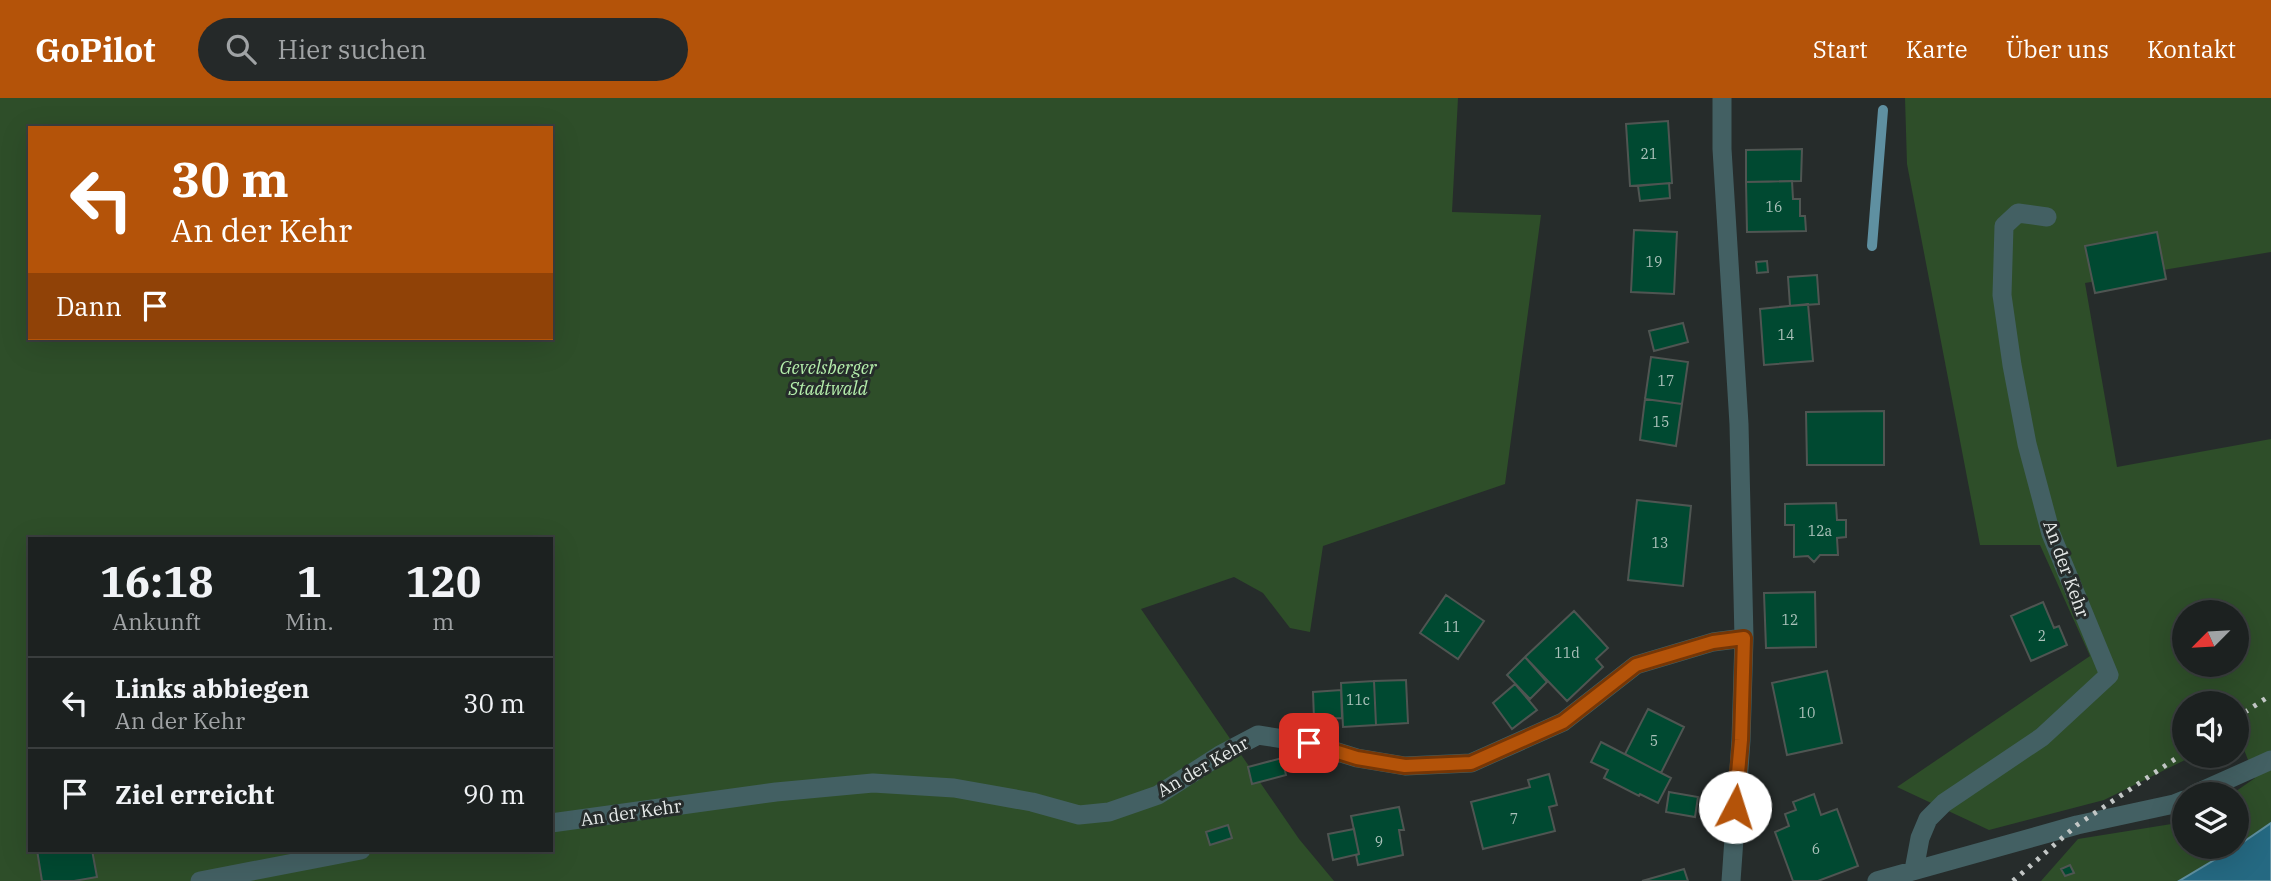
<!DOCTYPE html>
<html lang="de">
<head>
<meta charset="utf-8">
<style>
	body { margin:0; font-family:"IBM Plex Serif",serif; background:#252929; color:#f1f3f6; height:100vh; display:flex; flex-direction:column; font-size:26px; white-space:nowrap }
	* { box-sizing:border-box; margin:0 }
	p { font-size:23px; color:#a0a3a5 }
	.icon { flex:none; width:38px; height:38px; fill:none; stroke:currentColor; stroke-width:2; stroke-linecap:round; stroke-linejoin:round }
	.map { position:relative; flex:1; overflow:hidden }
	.side { position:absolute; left:28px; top:439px; width:525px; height:315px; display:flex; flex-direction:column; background:#1c2120; border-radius:0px; box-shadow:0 7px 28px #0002,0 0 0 2px #3a3e3e }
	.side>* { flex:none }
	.top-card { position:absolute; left:28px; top:28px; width:525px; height:214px; border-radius:0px; box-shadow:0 7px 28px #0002,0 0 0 2px #3a3e3e; background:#b45309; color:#fff; overflow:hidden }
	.needle { width:46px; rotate:246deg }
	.tools { position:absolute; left:2172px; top:502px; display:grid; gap:14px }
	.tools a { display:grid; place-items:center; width:77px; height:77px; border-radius:50%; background:#1c2120; box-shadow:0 7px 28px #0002,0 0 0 2px #3a3e3e; font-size:35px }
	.pin { position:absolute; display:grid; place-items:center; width:60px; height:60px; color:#fff; margin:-30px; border-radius:14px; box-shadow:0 4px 10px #0006 }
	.me { position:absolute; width:77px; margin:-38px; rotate:5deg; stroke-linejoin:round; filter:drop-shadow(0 0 5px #0008) }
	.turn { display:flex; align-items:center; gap:24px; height:147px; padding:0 28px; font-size:32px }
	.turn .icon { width:91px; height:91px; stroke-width:2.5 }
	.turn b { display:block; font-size:49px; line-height:60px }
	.then { display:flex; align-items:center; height:66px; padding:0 28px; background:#0003; gap:14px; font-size:26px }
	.eta { display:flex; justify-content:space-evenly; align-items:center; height:119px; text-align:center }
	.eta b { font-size:42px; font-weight:700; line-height:49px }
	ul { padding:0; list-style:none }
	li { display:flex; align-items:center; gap:21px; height:91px; padding:0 28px; border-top:2px solid #3a3e3e }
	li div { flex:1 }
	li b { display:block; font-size:26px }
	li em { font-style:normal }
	header { display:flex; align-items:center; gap:42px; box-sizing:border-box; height:98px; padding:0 35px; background:#b45309; color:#fff }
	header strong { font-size:33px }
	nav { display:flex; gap:38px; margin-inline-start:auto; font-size:24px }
	.search { width:490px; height:63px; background:#252929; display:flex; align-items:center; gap:18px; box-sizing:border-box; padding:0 24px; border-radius:38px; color:#a0a3a5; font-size:26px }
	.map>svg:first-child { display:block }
	.green { fill:#2e4e29; fill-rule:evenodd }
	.water { fill:#256982; stroke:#5f90a1; stroke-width:2 }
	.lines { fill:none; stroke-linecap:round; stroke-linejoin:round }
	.stream { stroke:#5f90a1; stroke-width:10 }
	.building { fill:#004931; stroke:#4f5552; stroke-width:2 }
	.minor { stroke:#436063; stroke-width:19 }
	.rail { stroke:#c3c7c6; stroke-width:5; stroke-dasharray:3.5 7; stroke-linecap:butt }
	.route-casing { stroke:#753606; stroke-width:18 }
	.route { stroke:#b45309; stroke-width:12 }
	.labels { text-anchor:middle; stroke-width:6; stroke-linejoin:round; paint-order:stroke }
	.number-label { font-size:14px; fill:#acc2bb }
	.park-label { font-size:18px; font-style:italic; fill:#b5efac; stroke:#262c2b }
	.street-label { font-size:18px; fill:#e6eae9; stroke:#262c2b }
</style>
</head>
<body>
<header>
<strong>GoPilot</strong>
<div class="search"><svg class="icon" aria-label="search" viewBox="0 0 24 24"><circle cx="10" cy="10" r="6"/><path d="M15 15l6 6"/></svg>Hier suchen</div>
<nav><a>Start</a><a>Karte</a><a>Über uns</a><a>Kontakt</a></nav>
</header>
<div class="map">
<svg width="2271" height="783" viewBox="0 0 2271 783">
	<rect width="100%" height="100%" fill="#262c2b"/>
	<path class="green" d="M0 0H1458L1452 114 1541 117 1505 386 1323 448 1310 534 1290 530 1263 495 1234 479 1141 511 1299 741 1334 783H0ZM30 30H551V240H30ZM30 441H551V752H30Z
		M1905 0H2271V154L2085 185 2117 369 2271 341V725L2237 748 2236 696H2232L2255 680 2238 636 2237 637 2236 606H2184V658H2193L2104 702 1989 732 1897 689 2090 558 2040 447H1980L1907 66ZM2184 514H2236V567H2184Z
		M2184 724V749H2235L2179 783H2041L2078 741Z"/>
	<path class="water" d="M2271 725V783H2179L2236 749Z"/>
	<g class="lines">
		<path class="stream" d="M1872 148 1883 12"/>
	</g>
	<path class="building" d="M1668 23 1672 85 1630 88 1626 26Z
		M1802 51 1801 83 1746 84V52Z
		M1792 83 1793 101H1800V118H1805L1806 133 1747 134 1746 84Z
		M1669 85 1670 100 1640 103 1638 88Z
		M1634 132 1677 134 1674 196 1631 194Z
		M2157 134 2166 181 2095 195 2085 148Z
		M1767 163 1768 174 1757 175 1756 164Z
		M1817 177 1819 206 1790 208 1788 179Z
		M1808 206 1813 263 1764 267 1760 211Z
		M1683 225 1688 244 1654 253 1649 233Z
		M1651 259 1688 264 1682 306 1645 301Z
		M1645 301 1682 306 1676 348 1640 342Z
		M1884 313V367H1807L1806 314Z
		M1637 402 1691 408 1683 488 1628 482Z
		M1836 405 1837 422H1846V439L1837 440 1838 457H1820L1814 464 1808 458 1794 459V427H1785V406Z
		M1815 494 1816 549 1766 550 1764 495Z
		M1446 497 1484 523 1458 561 1420 535Z
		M2043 504 2054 530 2059 528 2067 547 2031 563 2011 518Z
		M1574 513 1608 550 1596 561 1603 569 1567 603 1525 559Z
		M1525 559 1547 584 1530 601 1507 577Z
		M1827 573 1842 645 1787 657 1772 585Z
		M1406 582 1408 625 1376 627 1374 583Z
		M1374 583 1376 627 1343 629 1341 585Z
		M1515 586 1537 612 1512 631 1493 605Z
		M1341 592 1342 620 1314 621 1313 594Z
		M1648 611 1684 629 1661 675 1625 656Z
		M1601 644 1671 680 1658 705 1640 696 1639 698 1604 680 1608 672 1591 664Z
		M1282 660 1286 677 1252 686 1248 669Z
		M1549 676 1557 707 1549 709 1555 733 1483 751 1471 704 1530 689 1528 682Z
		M1669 694 1698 699 1695 719 1666 714Z
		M1814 696 1821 717 1837 711 1858 768 1818 783H1793L1775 734 1789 728 1785 716 1796 712 1793 704Z
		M1399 709 1404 732H1399L1403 757 1358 767 1356 757 1359 756 1351 718Z
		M1228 727 1232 740 1210 747 1206 734Z
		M1354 731 1359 756 1333 762 1328 736Z
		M37 752H92L97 779 74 783H42Z
		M2070 767 2074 775 2065 778 2061 771Z
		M1684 771 1688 783H1642Z"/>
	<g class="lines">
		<path class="minor" d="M1722 0V51L1739 326 1744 540 1741 642 1731 783
			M2195 696 2271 662
			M551 725 776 694 873 685 954 690 1032 704 1079 717 1109 714 1158 697 1220 657 1258 637 1309 645 1357 660 1405 668 1471 665 1563 624 1636 567 1713 544 1744 540
			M1914 772 1920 740 1928 721 1944 705 2042 639 2109 577 2051 436 2027 346 2012 267 2002 197 2004 128 2018 115 2047 119
			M200 783 361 752
			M1877 783 2077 727 2174 706 2184 702"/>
		<path class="rail" d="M2236 620 2271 597
			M2013 783 2077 727 2184 655"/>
	</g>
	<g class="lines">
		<defs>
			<path id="route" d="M1309 645 1357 660 1405 668 1471 665 1563 624 1636 567 1713 544 1744 540 1741 642 1735 709"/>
		</defs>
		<use href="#route" class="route-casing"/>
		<use href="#route" class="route"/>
	</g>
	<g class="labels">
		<g class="number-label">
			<text x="1649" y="61">21</text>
			<text x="1774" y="114">16</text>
			<text x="1654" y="169">19</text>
			<text x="1786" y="242">14</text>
			<text x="1666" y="288">17</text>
			<text x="1661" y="329">15</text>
			<text x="1820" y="438">12a</text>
			<text x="1660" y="450">13</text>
			<text x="1790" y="527">12</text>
			<text x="1452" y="534">11</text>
			<text x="2042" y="543">2</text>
			<text x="1567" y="560">11d</text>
			<text x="1358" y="607">11c</text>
			<text x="1807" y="620">10</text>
			<text x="1654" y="648">5</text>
			<text x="1514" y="726">7</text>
			<text x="1379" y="749">9</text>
			<text x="1816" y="756">6</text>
		</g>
		<g class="park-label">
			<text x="828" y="276">Gevelsberger<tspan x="828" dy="21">Stadtwald</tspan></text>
		</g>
		<g class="street-label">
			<text transform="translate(2066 471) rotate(70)" y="6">An der Kehr</text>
			<text transform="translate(1203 669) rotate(-30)" y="6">An der Kehr</text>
			<text transform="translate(631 715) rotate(-8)" y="6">An der Kehr</text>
		</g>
	</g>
</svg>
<div class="tools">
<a><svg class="needle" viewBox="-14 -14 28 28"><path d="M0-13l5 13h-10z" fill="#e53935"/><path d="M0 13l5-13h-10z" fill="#a0a3a5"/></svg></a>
<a><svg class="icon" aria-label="sound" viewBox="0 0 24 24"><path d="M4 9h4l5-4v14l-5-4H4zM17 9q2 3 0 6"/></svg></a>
<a><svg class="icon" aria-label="layers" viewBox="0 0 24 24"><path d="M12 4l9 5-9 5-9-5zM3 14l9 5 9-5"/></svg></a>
</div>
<div class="pin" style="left:1309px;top:645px;background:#d93025"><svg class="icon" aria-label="arrive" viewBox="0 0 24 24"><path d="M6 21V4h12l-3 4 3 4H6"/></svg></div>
<svg class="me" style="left:1735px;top:709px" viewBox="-20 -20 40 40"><circle r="19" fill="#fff"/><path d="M0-13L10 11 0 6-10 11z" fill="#b45309"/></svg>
<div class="top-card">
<div class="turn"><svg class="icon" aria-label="left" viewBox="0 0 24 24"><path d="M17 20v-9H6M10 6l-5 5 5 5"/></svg><div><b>30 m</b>An der Kehr</div></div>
<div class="then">Dann<svg class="icon" aria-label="arrive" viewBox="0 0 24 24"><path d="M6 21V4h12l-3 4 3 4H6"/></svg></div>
</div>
<section class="side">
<div class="eta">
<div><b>16:18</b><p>Ankunft</p></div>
<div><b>1</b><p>Min.</p></div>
<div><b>120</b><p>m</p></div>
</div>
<ul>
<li><svg class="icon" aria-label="left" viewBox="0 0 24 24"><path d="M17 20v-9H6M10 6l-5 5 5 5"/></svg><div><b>Links abbiegen</b><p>An der Kehr</p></div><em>30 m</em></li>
<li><svg class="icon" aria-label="arrive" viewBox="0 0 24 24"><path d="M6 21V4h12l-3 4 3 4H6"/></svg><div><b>Ziel erreicht</b></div><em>90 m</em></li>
</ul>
</section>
</div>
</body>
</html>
